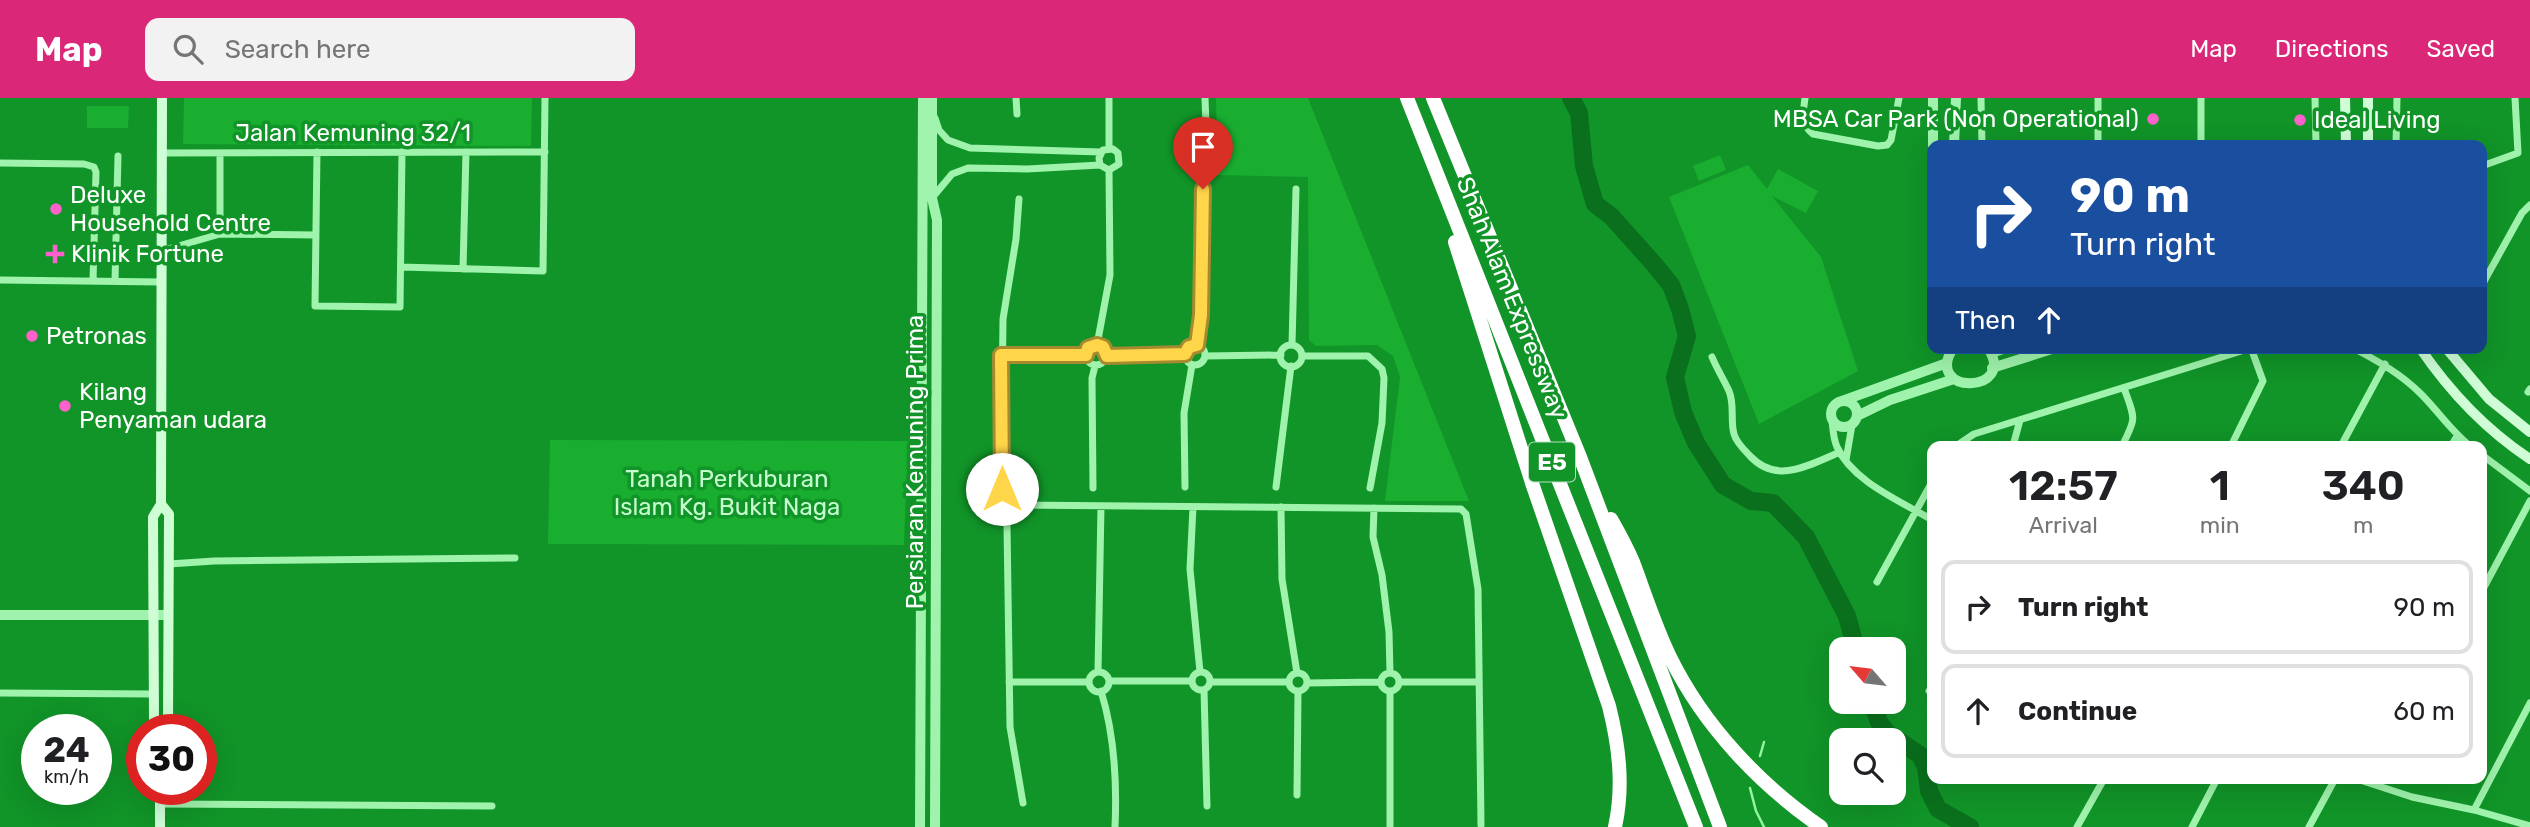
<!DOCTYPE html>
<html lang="en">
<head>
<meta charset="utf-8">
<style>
	body { margin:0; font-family:Rubik,sans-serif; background:#f2f2f2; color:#202124; height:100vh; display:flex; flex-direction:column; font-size:26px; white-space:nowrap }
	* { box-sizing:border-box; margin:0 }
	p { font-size:23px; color:#757577 }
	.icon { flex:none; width:38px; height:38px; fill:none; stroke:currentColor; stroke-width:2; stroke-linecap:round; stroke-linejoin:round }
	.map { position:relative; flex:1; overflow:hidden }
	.panel { position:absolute; left:1927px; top:343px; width:560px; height:343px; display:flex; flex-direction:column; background:#fff; border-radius:14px; box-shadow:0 7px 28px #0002 }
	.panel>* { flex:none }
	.hud { position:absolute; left:1927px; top:42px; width:560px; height:214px; border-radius:14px; box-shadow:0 7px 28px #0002; background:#1a4fa0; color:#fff; overflow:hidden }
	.needle { width:46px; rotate:298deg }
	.tools { position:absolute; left:1829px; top:539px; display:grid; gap:14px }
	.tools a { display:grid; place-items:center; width:77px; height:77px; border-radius:14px; background:#fff; box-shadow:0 7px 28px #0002; font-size:35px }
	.speed { position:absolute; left:21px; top:616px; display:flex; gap:14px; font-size:35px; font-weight:700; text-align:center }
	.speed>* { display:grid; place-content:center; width:91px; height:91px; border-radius:50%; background:#fff; box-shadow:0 7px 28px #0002; line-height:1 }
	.speed small { font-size:18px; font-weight:400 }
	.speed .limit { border:10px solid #d22; background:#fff; color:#111 }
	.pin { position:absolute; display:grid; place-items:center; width:60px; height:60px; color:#fff; margin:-72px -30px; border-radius:50% 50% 50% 0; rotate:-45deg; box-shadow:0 0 7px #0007 }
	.pin .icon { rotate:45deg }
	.me { position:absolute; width:77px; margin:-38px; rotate:0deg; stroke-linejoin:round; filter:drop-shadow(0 0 5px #0008) }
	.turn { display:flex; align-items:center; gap:24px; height:147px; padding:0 28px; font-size:32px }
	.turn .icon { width:91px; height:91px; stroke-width:2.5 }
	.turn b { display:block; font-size:49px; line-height:60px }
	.then { display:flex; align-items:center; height:66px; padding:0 28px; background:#0003; gap:14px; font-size:26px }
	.eta { display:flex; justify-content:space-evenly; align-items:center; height:119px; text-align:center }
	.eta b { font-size:42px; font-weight:600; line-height:49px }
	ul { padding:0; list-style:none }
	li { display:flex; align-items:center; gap:21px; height:94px; margin:0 14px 10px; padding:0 14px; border:4px solid #e0e0e0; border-radius:14px }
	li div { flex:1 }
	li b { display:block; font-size:26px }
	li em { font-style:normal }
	header { display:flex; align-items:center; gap:42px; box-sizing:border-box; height:98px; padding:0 35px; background:#db2777; color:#fff }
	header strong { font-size:33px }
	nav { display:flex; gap:38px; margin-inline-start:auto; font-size:24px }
	.search { width:490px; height:63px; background:#f2f2f2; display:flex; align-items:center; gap:18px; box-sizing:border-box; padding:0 24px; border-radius:14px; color:#757577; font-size:26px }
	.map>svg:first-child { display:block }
	.green { fill:#19ae30 }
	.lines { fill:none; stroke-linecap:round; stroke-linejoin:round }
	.stream { stroke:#90f69f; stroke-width:2.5 }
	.river { stroke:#0a701d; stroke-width:18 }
	.minor { stroke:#9ff3ac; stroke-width:7 }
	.tertiary { stroke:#9ff3ac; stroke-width:10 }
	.secondary { stroke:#cefdd6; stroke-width:10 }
	.motorway { stroke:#fff; stroke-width:14 }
	.route-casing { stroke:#a68a30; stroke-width:18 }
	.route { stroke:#ffd54a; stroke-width:12 }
	.poi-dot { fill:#ff61cc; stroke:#119428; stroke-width:2.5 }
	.labels { text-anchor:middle; stroke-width:7; stroke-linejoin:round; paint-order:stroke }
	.shield { fill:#119428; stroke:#b8dfbe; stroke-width:2 }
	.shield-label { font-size:23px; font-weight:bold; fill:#fff }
	.poi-label { font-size:24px; fill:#fff; stroke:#119428; text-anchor:start }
	.street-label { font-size:24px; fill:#fff; stroke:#119428 }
	.park-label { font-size:24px; fill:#c6fdcf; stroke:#119428 }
</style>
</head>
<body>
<header>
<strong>Map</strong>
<div class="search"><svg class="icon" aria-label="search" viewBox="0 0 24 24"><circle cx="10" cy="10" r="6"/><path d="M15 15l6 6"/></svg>Search here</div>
<nav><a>Map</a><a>Directions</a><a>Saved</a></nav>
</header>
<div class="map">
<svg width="2530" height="729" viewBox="0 0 2530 729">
	<rect width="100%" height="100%" fill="#119428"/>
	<path class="green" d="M184 0H532L531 48 183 46Z
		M1216 0H1308L1469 403H1385L1400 279 1393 258 1377 247 1316 248 1309 242 1308 79 1218 77Z
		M87 8H129L128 30H87Z
		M1720 57 1726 72 1699 83 1693 68Z
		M1748 67 1767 91 1778 71 1818 93 1806 115 1772 98 1821 159 1858 273 1759 326 1669 99Z
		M550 342 908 343 904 447 548 446Z"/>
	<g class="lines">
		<path class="stream" d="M1760 658 1764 644
			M1750 690 1756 713 1764 729"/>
		<path class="river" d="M1571 0 1579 15 1584 68 1595 106 1611 118 1654 166 1671 187 1680 211 1687 238 1675 279 1683 314 1696 345 1723 387 1751 403 1773 405 1806 439 1847 518 1856 551
			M1872 604 1879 624 1887 635 1920 657 1926 669 1929 693 1938 711 1970 729"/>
		<path class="minor" d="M1016 0 1017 16
			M1205 0 1206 27
			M1805 0C1803 15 1800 26 1813 36L1878 48 1887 47 1891 42 1899 0
			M1981 0 1982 47
			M2315 0 2316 47
			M935 20 939 32 948 42 970 50 1101 54
			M2098 47V0
			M2157 47 2201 46
			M2201 47V0
			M2396 47 2397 0
			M1109 50V0
			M317 54 315 208 400 209 402 54
			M162 55 545 54
			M0 65 84 66 94 69 96 74 93 183
			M2482 68 2518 55 2515 0
			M932 100 952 76 968 70 1027 71 1100 67 1109 72 1119 66 1118 55 1113 51 1103 52 1099 60 1100 67
			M220 136V55
			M161 153 220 136 316 137
			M401 169 543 173 545 0
			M463 171 466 54
			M0 182 161 184
			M115 183 118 58
			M2482 187 2522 115 2530 107
			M1086 257a10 10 0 1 1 20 0a10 10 0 1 1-20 0Z
			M1185 257a10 10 0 1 1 20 0a10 10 0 1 1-20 0Z
			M1097 247 1110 177 1109 72
			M1197 247 1201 217 1203 91
			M1292 247 1296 91
			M1280 258a11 11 0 1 1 22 0a11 11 0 1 1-22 0Z
			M2353 250C2378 263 2401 276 2421 296 2438 313 2451 333 2470 348
			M1001 257H1086
			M1107 258 1185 256
			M1205 258 1281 257
			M1302 258H1368L1382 271 1384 280 1382 325 1370 390
			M1712 259C1717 271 1724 282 1729 293 1735 307 1730 322 1734 336 1736 344 1744 352 1750 358 1777 387 1809 367 1840 354
			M2528 294 2530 291
			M1832 322C1833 331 1833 340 1837 349 1853 384 1901 403 1932 422
			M1956 348 1974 336 2251 250
			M2013 348 2020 322
			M2122 348C2137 319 2135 321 2124 290
			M2231 348 2263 283 2251 250
			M2341 348 2385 266
			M2451 348 2457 338
			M2482 357 2530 393
			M1846 362 1852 327
			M1185 389 1184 315 1192 267
			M1276 389 1291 268
			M1093 390 1092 280 1095 268
			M1001 391 1003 221 1016 141 1019 101
			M1193 409 1190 471 1200 574
			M1281 409 1282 481 1297 575
			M1374 410 1373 439 1382 477 1389 534 1390 575
			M169 466 214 463 515 460
			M1877 484 1932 384
			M2482 493 2530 403
			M1192 583a9 9 0 1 1 18 0a9 9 0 1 1-18 0Z
			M1098 574 1101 408
			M1089 584a10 10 0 1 1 20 0a10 10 0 1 1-20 0Z
			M1381 584a9 9 0 1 1 18 0a9 9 0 1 1-18 0Z
			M1289 584a9 9 0 1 1 18 0a9 9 0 1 1-18 0Z
			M1109 583H1191
			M1009 584H1089
			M1210 584H1288
			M1399 584H1478
			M1307 585 1380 584
			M1204 592 1207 708
			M1101 593C1114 635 1117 685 1115 729
			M1929 593 1932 588
			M0 595 154 596
			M2357 681 2412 699 2474 712 2530 728
			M1297 697 1298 593
			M1023 705 1010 629 1007 427C1007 419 1007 411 1015 407L1461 411 1466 416 1478 491 1481 727
			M160 706 492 708
			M2474 712 2530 605
			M1390 728V594
			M2077 729 2104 681
			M2192 729 2217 681
			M2309 729 2335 681"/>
		<path class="tertiary" d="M932 0V100L937 122 935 729
			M1933 0V47
			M1954 47 1956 0
			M1953 250C1923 298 2018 296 1988 250
			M1991 255 2006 250
			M1992 270 2055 250
			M1831 316a13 13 0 1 1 26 0a13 13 0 1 1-26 0Z
			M1842 303 1947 265
			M1857 318 1890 302 1954 281
			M0 517H167
			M920 729 923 0"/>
		<path class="secondary" d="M2345 0 2346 47
			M2368 47V0
			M2420 250C2450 294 2486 332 2530 361
			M2446 250 2489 301 2530 334
			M161 406 169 416 168 625 163 632
			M159 632 154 624 153 419 161 406 162 0
			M160 729V691"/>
		<path class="motorway" d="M1407 0 1696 729
			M1433 0 1580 359 1720 729
			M1455 144 1533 388 1609 608C1619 648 1624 688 1615 729
			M1611 421C1619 435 1627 450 1633 464 1645 496 1655 528 1670 559 1704 628 1759 686 1821 729"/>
	</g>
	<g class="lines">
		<defs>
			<path id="route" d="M1002 391 1001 257H1086L1088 250 1097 247 1103 249 1107 258 1185 256 1189 249 1197 247 1201 217 1203 91"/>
		</defs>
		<use href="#route" class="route-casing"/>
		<use href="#route" class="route"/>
	</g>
	<g class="poi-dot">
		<circle cx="2153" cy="21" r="7"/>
		<circle cx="2300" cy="22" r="7"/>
		<circle cx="56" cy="111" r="7"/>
		<path d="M51.5 145.5h7v7h7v7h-7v7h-7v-7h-7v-7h7z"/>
		<circle cx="32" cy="238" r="7"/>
		<circle cx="65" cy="308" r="7"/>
	</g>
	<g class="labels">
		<rect class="shield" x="1529" y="344.5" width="46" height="39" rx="5"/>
		<g class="shield-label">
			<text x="1552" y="372">E5</text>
		</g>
		<g class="poi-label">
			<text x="2139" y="29" text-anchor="end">MBSA Car Park (Non Operational)</text>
			<text x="2314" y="30">Ideal Living</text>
			<text x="70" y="105">Deluxe<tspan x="70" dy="28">Household Centre</tspan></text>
			<text x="71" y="164">Klinik Fortune</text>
			<text x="46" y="246">Petronas</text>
			<text x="79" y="302">Kilang<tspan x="79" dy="28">Penyaman udara</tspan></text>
		</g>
		<g class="street-label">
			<text x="353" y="43">Jalan Kemuning 32/1</text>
			<text transform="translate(1512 200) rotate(68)" y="8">Shah Alam Expressway</text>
			<text transform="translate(915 364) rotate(-90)" y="8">Persiaran Kemuning Prima</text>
		</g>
		<g class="park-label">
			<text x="727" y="389">Tanah Perkuburan<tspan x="727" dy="28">Islam Kg. Bukit Naga</tspan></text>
		</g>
	</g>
</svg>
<div class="tools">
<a><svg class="needle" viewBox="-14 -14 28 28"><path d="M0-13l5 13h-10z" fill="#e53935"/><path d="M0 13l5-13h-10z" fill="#757577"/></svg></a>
<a><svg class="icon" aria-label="search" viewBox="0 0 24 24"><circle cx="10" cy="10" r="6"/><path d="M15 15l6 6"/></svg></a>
</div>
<div class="speed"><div>24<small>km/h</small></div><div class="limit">30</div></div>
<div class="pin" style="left:1203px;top:91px;background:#d93025"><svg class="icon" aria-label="arrive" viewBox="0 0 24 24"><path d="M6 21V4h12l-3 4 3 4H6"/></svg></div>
<svg class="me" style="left:1002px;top:391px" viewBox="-20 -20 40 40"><circle r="19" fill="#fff"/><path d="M0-13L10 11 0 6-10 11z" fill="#ffd54a"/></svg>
<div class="hud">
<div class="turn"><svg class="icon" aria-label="right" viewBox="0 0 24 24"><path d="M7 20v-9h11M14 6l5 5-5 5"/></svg><div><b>90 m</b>Turn right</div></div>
<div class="then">Then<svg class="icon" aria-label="ahead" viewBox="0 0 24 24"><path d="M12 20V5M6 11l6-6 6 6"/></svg></div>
</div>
<section class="panel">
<div class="eta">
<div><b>12:57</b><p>Arrival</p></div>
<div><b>1</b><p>min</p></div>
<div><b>340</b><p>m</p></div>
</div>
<ul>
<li><svg class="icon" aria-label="right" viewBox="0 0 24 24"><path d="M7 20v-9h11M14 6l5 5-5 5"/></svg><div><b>Turn right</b></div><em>90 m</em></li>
<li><svg class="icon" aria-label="ahead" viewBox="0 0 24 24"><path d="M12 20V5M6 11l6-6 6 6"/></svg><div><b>Continue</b></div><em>60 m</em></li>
</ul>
</section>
</div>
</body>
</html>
